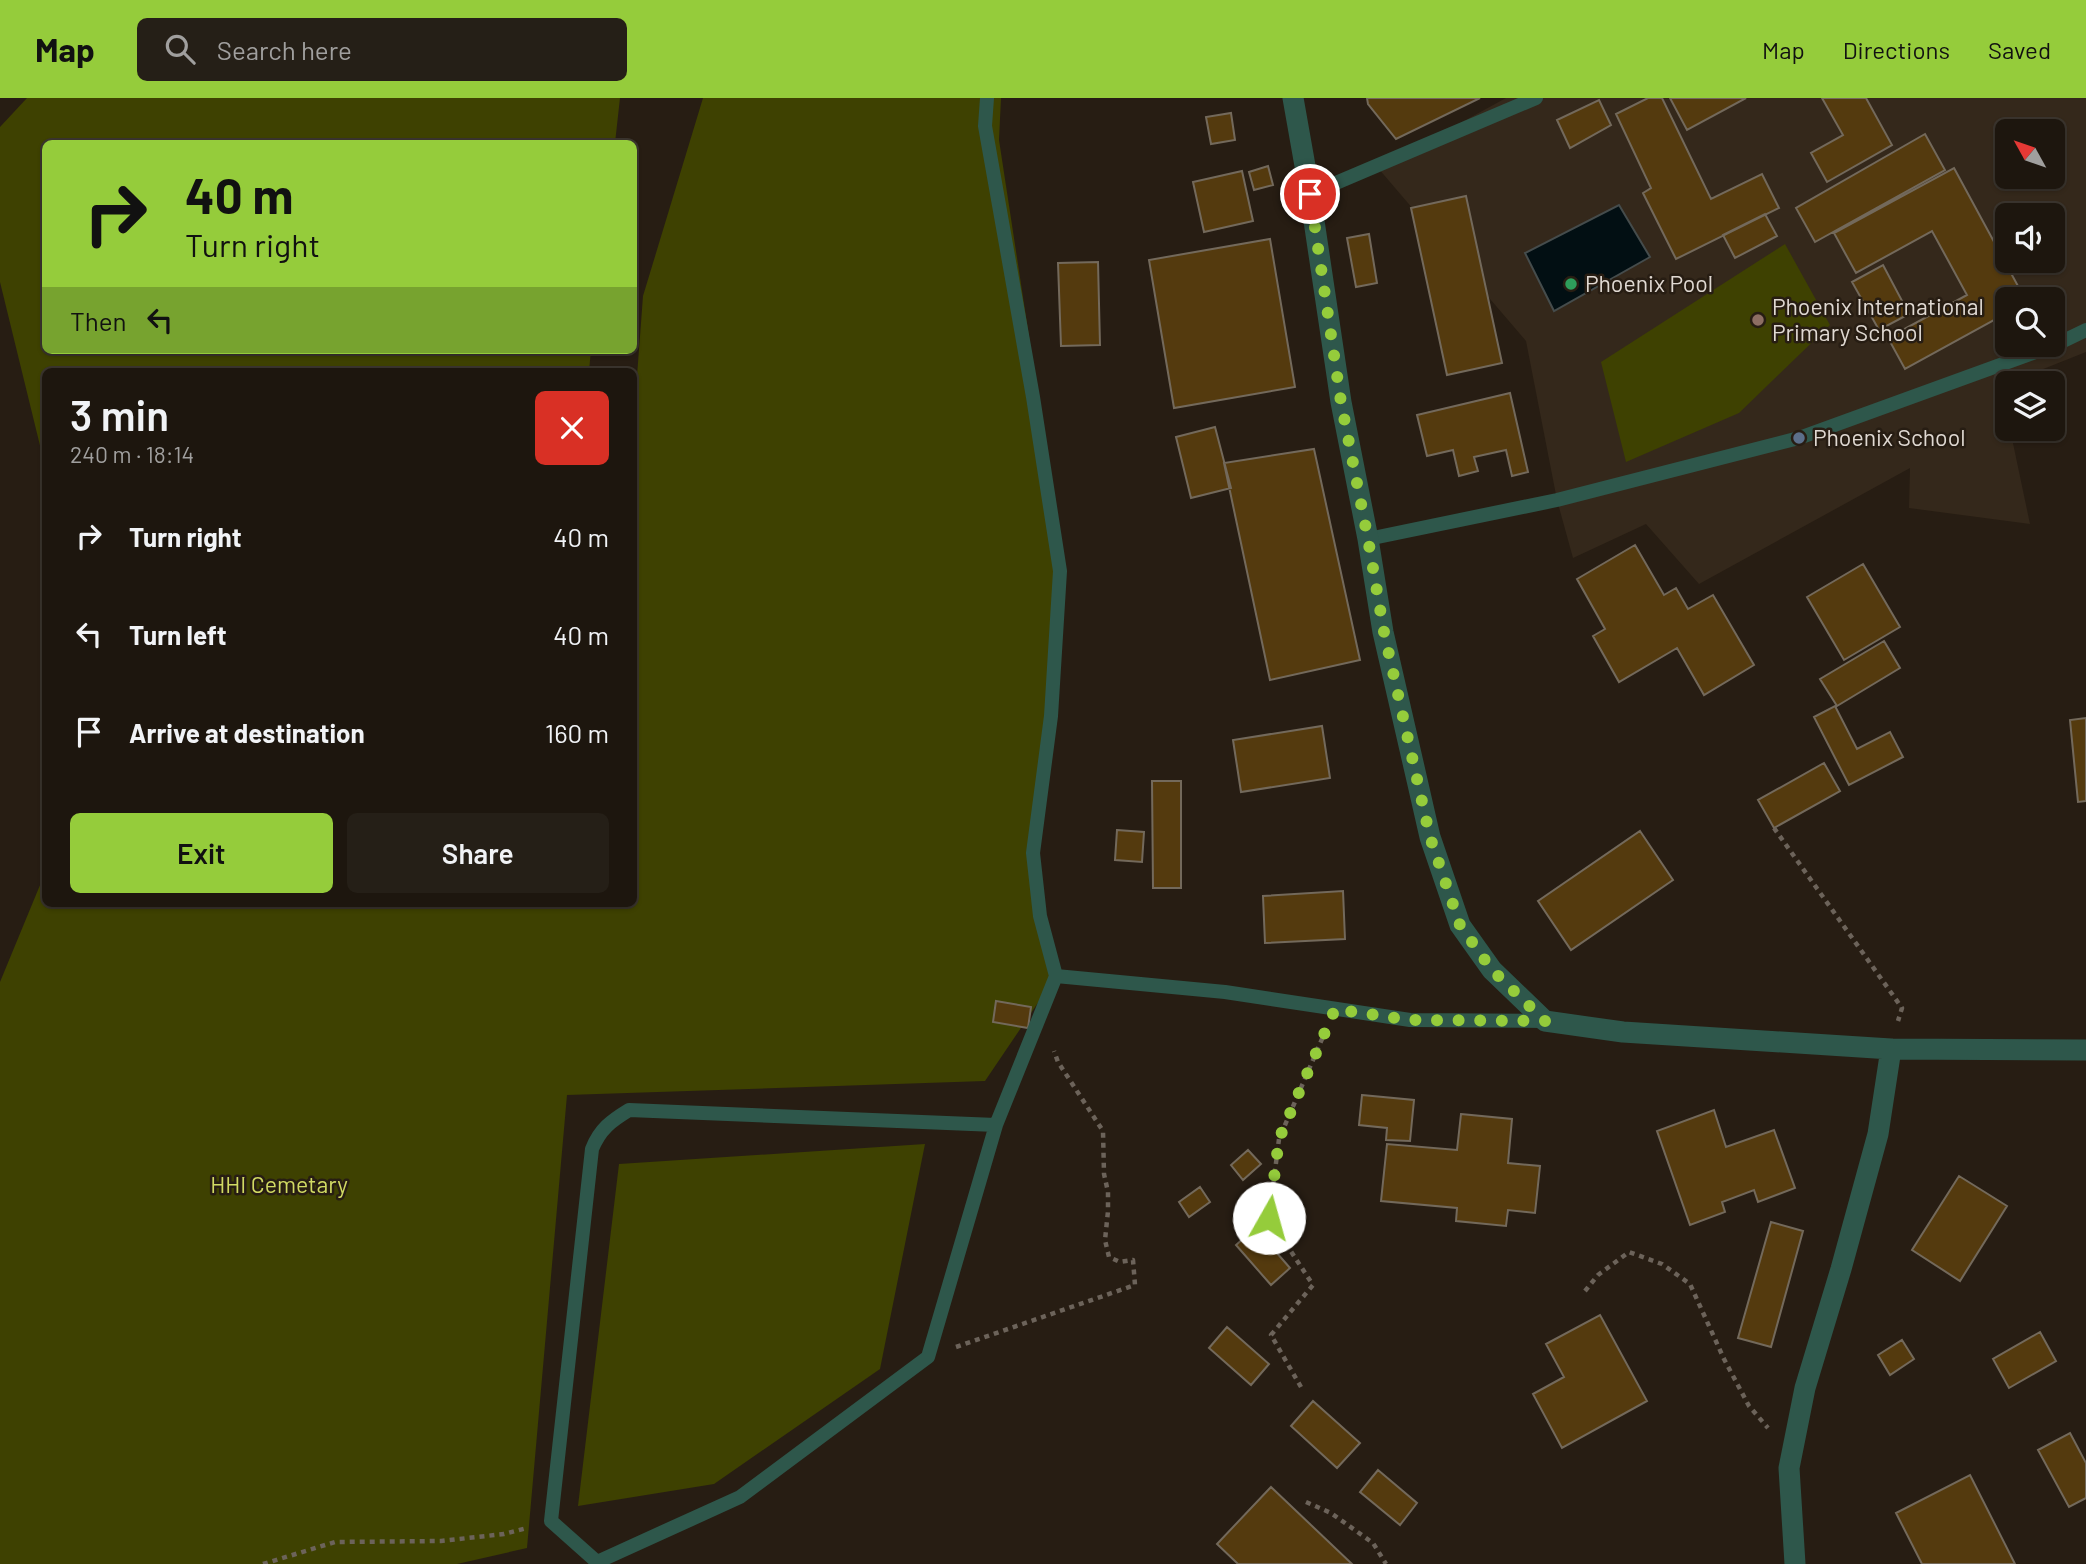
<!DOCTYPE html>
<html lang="en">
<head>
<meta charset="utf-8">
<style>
	body { margin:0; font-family:Barlow,sans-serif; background:#251f17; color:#f1f3f6; height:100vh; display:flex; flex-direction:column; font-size:26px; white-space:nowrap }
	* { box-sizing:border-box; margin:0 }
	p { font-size:23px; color:#a09f9e }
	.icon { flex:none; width:38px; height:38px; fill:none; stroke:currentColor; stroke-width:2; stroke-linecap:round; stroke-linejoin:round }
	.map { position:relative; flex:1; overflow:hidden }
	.side { position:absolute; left:42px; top:270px; width:595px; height:539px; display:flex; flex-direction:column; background:#1d160e; border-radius:10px; box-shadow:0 2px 5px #0004,0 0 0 2px #3b352e }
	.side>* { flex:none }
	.guide { position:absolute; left:42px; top:42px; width:595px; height:214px; border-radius:10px; box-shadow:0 2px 5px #0004,0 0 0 2px #3b352e; background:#95cc3b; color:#111; overflow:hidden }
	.needle { width:46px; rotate:310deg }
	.buttons { position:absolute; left:1995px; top:21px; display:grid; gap:14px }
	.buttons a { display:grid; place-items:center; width:70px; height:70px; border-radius:10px; background:#1d160e; box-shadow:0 2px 5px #0004,0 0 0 2px #3b352e; font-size:35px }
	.pin { position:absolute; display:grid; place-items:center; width:60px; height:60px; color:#fff; margin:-30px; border:4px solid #fff; border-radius:50%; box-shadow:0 2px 7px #0007 }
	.me { position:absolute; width:77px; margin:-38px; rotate:7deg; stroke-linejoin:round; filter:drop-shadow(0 0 5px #0008) }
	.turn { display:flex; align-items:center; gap:24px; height:147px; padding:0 28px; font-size:32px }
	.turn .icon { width:91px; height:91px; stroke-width:2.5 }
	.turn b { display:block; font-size:49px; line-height:60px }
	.then { display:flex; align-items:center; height:66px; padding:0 28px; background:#0003; gap:14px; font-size:26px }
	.round { display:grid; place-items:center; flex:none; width:74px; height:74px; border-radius:10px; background:#251f17 }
	.head { display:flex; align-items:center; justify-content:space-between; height:119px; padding:0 28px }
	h1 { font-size:42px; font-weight:600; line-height:52px }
	.button { display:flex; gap:14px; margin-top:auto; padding:14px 28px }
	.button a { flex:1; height:80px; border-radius:10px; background:#95cc3b; color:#111; font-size:28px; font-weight:600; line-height:80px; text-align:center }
	.button a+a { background:#251f17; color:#f1f3f6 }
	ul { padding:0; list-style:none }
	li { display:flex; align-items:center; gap:21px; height:98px; padding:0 28px }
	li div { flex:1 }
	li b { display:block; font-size:26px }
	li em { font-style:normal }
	header { display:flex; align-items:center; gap:42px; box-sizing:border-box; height:98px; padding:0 35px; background:#95cc3b; color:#111 }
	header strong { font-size:33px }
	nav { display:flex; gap:38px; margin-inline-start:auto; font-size:24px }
	.search { width:490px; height:63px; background:#251f17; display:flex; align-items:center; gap:18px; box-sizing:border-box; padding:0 24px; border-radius:10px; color:#a09f9e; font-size:26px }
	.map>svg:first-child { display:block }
	.education { fill:#34281b; fill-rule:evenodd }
	.green { fill:#3e4101 }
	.water { fill:#020f13; stroke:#454c4c; stroke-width:2 }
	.building { fill:#543a0e; stroke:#73695b; stroke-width:2 }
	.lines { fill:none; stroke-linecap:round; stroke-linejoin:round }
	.path { stroke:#6c635a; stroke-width:4.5; stroke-dasharray:5 5; stroke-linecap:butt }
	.lane { stroke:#2e574b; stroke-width:14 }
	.street { stroke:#2e574b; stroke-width:21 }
	.route { stroke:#95cc3b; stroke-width:12; stroke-dasharray:0 21.6 }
	.leisure-dot { fill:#2e9e5b; stroke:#271d13; stroke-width:2.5 }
	.education-dot { fill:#8d6e63; stroke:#271d13; stroke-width:2.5 }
	.service-dot { fill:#5c6f8a; stroke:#271d13; stroke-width:2.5 }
	.labels { text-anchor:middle; stroke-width:5; stroke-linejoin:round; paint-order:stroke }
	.poi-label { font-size:23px; fill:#e0d9d2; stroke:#271d13; text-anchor:start }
	.park-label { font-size:23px; fill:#d1da63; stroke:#271d13 }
</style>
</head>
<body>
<header>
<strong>Map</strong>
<div class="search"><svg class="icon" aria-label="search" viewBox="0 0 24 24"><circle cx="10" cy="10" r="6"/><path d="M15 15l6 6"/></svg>Search here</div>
<nav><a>Map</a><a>Directions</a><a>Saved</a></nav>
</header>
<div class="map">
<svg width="2086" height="1466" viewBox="0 0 2086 1466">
	<rect width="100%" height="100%" fill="#271d13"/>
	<path class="education" d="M1506 0H2086V254L2001 288 2007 317V331H2010L2030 426 1909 410 1910 370 1699 486 1646 426 1573 460 1557 402 1526 243 1378 70ZM2007 33H2053V79H2007ZM2007 117H2053V163H2007ZM2007 201H2053V247H2007Z"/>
	<path class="green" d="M27 0H620L615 45 46 46V252H591L589 273H46L45 368 0 184V29Z
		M703 0H1001L999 42 1065 474 1038 755 1054 881 985 983 567 997 527 1450 457 1466H0V884L45 775 46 805H634V318L643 198Z
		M1785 146 1830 227 1739 315 1626 364 1601 264Z
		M925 1046 880 1271 714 1386 578 1408 619 1066Z"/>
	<path class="water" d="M1619 107 1650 159 1554 213 1525 155Z"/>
	<path class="building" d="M1367 0H1480L1396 41 1368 6Z
		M1648 0H1662L1711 101 1762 76 1779 110 1676 161 1643 95 1651 90 1616 16Z
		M1670 0H1746L1687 32Z
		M1822 0H1866L1892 47 1827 84 1811 55 1843 37Z
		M1599 2 1611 27 1570 50 1557 22Z
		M1231 15 1235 42 1211 46 1206 19Z
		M1925 36 1945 72 1815 144 1796 110Z
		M1268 68 1273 87 1254 92 1249 74Z
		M1954 70 2025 201H2007V215L1905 271 1888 240 1967 197 1932 133 1856 175 1834 135Z
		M1242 73 1253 123 1204 134 1193 84Z
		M1466 98 1502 265 1447 277 1411 110Z
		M1765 116 1777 138 1735 160 1723 137Z
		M1369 136 1377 185 1356 189 1347 140Z
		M1270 141 1295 289 1174 310 1149 162Z
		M1098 164 1100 247 1061 248 1058 165Z
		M1883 167 1909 216 1879 232 1852 184Z
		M1510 295 1528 374 1512 378 1506 352 1474 359 1478 373 1459 378 1453 352 1427 358 1417 317Z
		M1215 329 1231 390 1191 400 1176 339Z
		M1314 351 1360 562 1270 582 1224 365Z
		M1635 447 1664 497 1676 490 1688 511 1713 497 1754 567 1704 597 1677 550 1619 584 1593 538 1605 531 1577 481Z
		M1863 466 1900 529 1844 562 1807 499Z
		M1884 543 1900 570 1837 608 1820 581Z
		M1835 608 1857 651 1890 634 1903 659 1849 687 1814 619Z
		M2086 620V703L2078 704 2070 622Z
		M1322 628 1330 680 1241 694 1233 642Z
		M1824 665 1840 693 1774 730 1758 702Z
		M1152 683H1181V790H1153Z
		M1117 732 1144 734 1142 764 1115 762Z
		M1640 733 1673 782 1571 852 1538 803Z
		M1343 793 1345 841 1265 845 1263 798Z
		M996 903 1031 909 1028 930 993 924Z
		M1362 997 1414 1002 1410 1043 1386 1042 1387 1030 1359 1027Z
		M1714 1012 1726 1049 1774 1032 1795 1090 1758 1104 1754 1092 1722 1104 1725 1114 1690 1127 1657 1033Z
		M1461 1016 1512 1021 1508 1065 1540 1068 1535 1115 1508 1112 1506 1128 1456 1123 1457 1110 1381 1103 1387 1046 1457 1052Z
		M1248 1052 1261 1066 1243 1082 1231 1067Z
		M1959 1078 2007 1108 1960 1183 1912 1152Z
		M1200 1089 1210 1104 1189 1119 1179 1104Z
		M1771 1124 1803 1133 1771 1249 1738 1240Z
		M1255 1130 1290 1170 1271 1187 1236 1147Z
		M1600 1217 1647 1303 1562 1350 1533 1296 1564 1279 1546 1246Z
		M1227 1229 1269 1266 1251 1287 1209 1250Z
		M2040 1234 2056 1263 2009 1290 1993 1261Z
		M1902 1242 1914 1261 1890 1277 1878 1257Z
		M1313 1303 1360 1345 1337 1370 1291 1328Z
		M2070 1335 2086 1365V1400L2069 1409 2038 1352Z
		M1378 1372 1417 1405 1400 1427 1360 1394Z
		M1970 1377 2015 1466H1922L1896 1415Z
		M1271 1389 1352 1466H1238L1217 1446Z"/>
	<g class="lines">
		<path class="path" d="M1774 730 1902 910 1898 923
			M1585 1193 1598 1177 1629 1154 1662 1166 1690 1186 1724 1261 1749 1308 1768 1330
			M956 1249 1135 1187 1133 1162 1120 1164 1109 1159 1105 1142 1108 1113V1094L1104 1076 1103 1033 1058 964 1054 953
			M1301 1289 1271 1237 1313 1187 1269 1120 1279 1041 1325 934
			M1306 1404 1331 1415 1373 1445 1386 1466
			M263 1466 335 1444 441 1443 504 1436 527 1430"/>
		<path class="lane" d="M987 0 985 28 1033 299 1060 473 1051 618 1033 755 1040 818 1056 878 996 1027 928 1259 740 1399 597 1464 551 1423 592 1051C600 1031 611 1023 629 1012L996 1027
			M1310 96 1536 0
			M1368 441 1557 402 1799 340 2055 247 2086 232
			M1056 878 1225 894 1410 922 1545 923"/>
		<path class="street" d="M1293 0 1310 96 1341 304 1368 441 1383 534 1417 682 1430 739 1460 827 1492 872 1545 923 1623 934 1891 951 2086 952
			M1795 1466 1789 1370 1805 1290 1841 1171 1878 1036 1891 951"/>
	</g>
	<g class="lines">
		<path class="route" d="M1269 1120 1279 1041 1335 911 1410 922 1545 923 1492 872 1460 827 1430 739 1384 534 1368 441 1341 304 1310 96"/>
	</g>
	<circle class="leisure-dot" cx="1571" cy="186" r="7"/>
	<circle class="education-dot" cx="1758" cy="222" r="7"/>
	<circle class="service-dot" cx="1799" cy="340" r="7"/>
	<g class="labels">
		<g class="poi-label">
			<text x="1585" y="194">Phoenix Pool</text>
			<text x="1772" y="217">Phoenix International<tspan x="1772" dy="26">Primary School</tspan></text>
			<text x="1813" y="348">Phoenix School</text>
		</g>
		<g class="park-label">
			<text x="279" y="1095">HHI Cemetary</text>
		</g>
	</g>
</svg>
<div class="buttons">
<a><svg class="needle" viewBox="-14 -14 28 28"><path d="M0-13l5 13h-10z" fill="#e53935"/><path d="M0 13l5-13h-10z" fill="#a09f9e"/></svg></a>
<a><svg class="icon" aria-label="sound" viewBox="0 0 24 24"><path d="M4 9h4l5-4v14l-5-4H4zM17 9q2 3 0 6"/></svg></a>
<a><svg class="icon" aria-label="search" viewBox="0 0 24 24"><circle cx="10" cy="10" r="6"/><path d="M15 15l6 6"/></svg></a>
<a><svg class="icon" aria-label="layers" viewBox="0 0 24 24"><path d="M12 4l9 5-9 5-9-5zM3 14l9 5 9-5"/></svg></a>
</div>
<div class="pin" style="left:1310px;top:96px;background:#d93025"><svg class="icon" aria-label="arrive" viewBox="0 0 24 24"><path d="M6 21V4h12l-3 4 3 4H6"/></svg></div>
<svg class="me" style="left:1269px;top:1120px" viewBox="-20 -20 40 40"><circle r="19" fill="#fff"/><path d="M0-13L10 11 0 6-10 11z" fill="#95cc3b"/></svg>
<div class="guide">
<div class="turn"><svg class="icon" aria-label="right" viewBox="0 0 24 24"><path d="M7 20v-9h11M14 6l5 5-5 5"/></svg><div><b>40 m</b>Turn right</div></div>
<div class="then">Then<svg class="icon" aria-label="left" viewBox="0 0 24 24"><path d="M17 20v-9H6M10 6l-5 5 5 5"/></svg></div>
</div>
<section class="side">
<div class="head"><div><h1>3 min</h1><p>240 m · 18:14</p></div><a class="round" style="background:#d93025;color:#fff"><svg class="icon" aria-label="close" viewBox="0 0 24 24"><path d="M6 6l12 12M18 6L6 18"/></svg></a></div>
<ul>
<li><svg class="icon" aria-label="right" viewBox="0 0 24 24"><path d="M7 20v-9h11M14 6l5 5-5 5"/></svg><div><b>Turn right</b></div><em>40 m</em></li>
<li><svg class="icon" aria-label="left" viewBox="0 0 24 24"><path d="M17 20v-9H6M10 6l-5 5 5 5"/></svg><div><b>Turn left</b></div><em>40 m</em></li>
<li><svg class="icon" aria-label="arrive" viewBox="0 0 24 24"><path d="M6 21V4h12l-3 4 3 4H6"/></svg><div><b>Arrive at destination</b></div><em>160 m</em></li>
</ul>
<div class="button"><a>Exit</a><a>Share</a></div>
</section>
</div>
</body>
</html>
